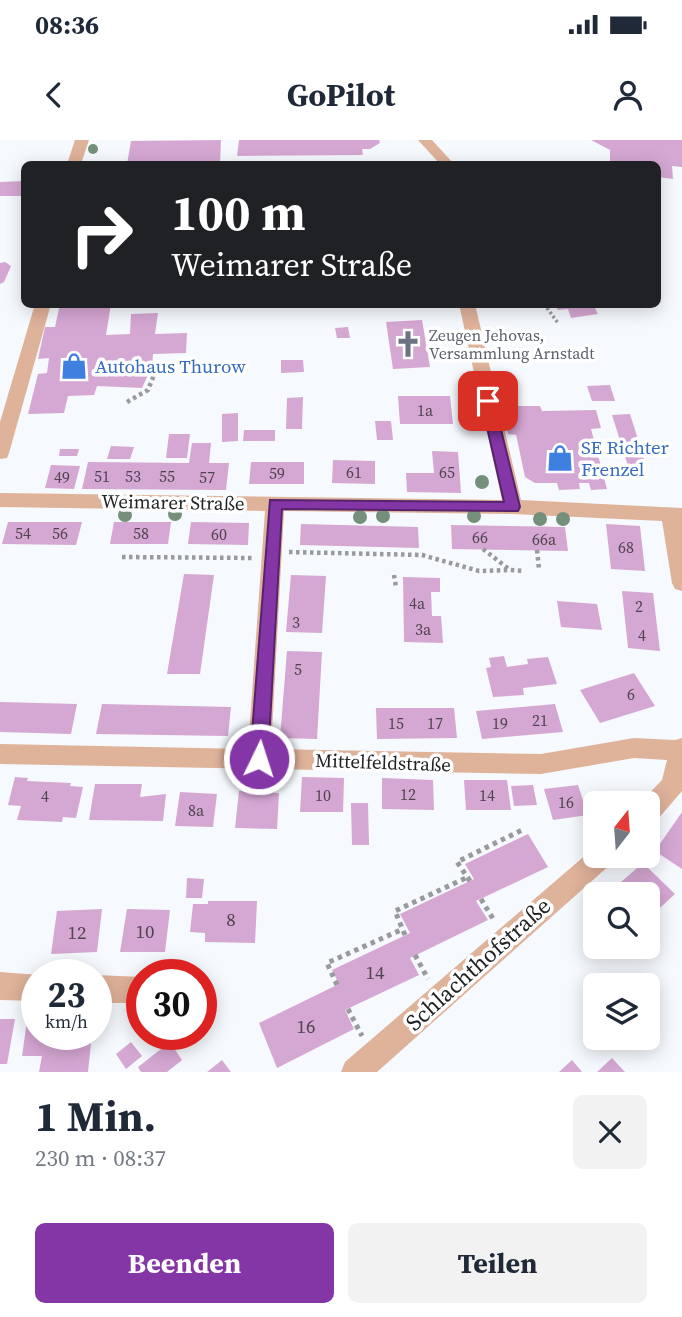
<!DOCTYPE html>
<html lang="de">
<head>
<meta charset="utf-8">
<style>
	body { margin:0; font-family:"Source Serif 4",serif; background:#f2f2f3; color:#1f2937; height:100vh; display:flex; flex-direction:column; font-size:26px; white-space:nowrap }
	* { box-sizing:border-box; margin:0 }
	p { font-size:23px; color:#747a83 }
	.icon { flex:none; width:38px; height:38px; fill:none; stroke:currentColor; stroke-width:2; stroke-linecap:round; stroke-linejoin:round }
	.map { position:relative; height:932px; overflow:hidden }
	.panel { display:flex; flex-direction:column; background:#fff; flex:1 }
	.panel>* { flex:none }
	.top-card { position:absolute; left:21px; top:21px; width:640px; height:147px; border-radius:10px; box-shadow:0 4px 18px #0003; background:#202124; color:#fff; overflow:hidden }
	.needle { width:46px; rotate:17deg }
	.fabs { position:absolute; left:583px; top:651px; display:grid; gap:14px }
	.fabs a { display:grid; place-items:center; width:77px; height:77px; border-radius:10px; background:#fff; box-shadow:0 4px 18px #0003; font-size:35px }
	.speed { position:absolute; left:21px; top:819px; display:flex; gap:14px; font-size:35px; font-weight:700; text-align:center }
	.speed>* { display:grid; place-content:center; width:91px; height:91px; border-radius:50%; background:#fff; box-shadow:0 4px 18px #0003; line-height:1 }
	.speed small { font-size:18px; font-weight:400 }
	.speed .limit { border:10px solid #d22; background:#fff; color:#111 }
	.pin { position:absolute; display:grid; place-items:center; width:60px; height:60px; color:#fff; margin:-30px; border-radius:14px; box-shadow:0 4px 10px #0006 }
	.me { position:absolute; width:77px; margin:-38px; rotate:4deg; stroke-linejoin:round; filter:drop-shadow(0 0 5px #0008) }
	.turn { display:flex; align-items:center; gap:24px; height:147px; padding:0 35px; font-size:32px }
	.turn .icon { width:91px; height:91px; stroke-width:2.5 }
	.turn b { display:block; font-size:49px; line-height:60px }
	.round { display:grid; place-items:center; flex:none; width:74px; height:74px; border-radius:10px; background:#f2f2f3 }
	.overview { display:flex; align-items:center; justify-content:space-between; height:119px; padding:0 35px }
	h1 { font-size:42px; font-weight:700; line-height:52px }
	.cta { display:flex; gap:14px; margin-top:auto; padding:14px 35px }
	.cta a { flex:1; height:80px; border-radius:10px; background:#8436a7; color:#fff; font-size:28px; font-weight:700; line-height:80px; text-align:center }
	.cta a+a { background:#f2f2f3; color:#1f2937 }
	.status { display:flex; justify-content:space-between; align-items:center; height:49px; padding:0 35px; background:#fff; direction:ltr }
	.status svg { height:19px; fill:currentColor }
	header { display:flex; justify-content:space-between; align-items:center; height:91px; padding:0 35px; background:#fff; font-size:32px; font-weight:700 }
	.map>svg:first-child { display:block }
	.building { fill:#d5a7d3 }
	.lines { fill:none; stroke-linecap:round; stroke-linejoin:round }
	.path-far2 { stroke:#989a9d; stroke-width:3.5; stroke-dasharray:2.5 2.5; stroke-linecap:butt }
	.path-far1 { stroke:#989a9d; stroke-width:4.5; stroke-dasharray:3.5 3.5; stroke-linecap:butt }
	.path { stroke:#989a9d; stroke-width:5; stroke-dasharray:4.5 4.5; stroke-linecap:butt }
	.minor { fill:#dfb29a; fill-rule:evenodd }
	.tree { fill:#74907b }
	.route { fill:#8436a7; stroke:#56236d; stroke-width:2 }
	.labels { text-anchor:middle; stroke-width:7; stroke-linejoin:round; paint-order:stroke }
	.far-worship-label { font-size:16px; fill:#5b616d; stroke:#fff; text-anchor:start }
	.number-label { font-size:16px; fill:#4f4450 }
	.shop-label { font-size:19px; fill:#366cbe; stroke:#fff; text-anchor:start }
	.street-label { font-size:19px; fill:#222325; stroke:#fff }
	.near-number-label { font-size:19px; fill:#4f4450 }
	.near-street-label { font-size:23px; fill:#222325; stroke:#fff }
</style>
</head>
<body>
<div class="status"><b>08:36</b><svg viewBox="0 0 49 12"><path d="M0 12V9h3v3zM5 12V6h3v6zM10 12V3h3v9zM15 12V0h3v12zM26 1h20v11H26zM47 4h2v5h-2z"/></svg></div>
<header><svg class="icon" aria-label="back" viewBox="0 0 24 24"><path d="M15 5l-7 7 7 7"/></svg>GoPilot<svg class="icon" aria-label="person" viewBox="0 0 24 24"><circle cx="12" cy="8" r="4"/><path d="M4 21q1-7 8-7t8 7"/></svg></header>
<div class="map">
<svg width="682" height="932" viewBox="0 0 682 932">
	<rect width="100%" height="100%" fill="#f6f9fd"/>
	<path class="building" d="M221 0 220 24H127L131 1Z
		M239 0H379L380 3 370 9H362L363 15 237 16Z
		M591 0H682V27L672 26 673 39 658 37V24H610V10Z
		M24 41V56H0V42Z
		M5 122 11 126 4 142 0 144V123Z
		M60 164H111L106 195 130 194 131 174 158 173 155 194 187 193 186 213 153 214 152 226 142 248 97 246 94 255 68 256 64 273 28 274 38 234 47 233 49 218 38 219 45 187H55Z
		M555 164H593L598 174 571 178 568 169 558 170Z
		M422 180 430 227 393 229 386 182Z
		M348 187 350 198H337L335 188Z
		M281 220H303L304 232 281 233Z
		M610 245 615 261H592L587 246Z
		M398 256H450L453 284H400Z
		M303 257 302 289H286L287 258Z
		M517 266H540L542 271 596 270 601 288 591 289 607 349 591 350 589 343H579L580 349 559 350 557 343H535L525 337 517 299 516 295 508 294 505 276Z
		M238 273V301L222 302V274Z
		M630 274 637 296 646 326H628L612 275Z
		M375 281H391L393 300H377Z
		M244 290H275V301H243Z
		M169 294H190L187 318H166Z
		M192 303H211L209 323H229L226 350 82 349 88 322 189 323Z
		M111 306 134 307 130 319H107Z
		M60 309H79L77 316H59Z
		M432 311 458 312 461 353 407 352 406 333H434Z
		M333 320 375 321V344L332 343Z
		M251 322H304V344H249Z
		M51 325 80 326 74 349 45 348Z
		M8 382H82L76 405 2 404Z
		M114 382H171L168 404H110Z
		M191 382 249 383 248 405 188 404Z
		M301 384 418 387 419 408 300 405Z
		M606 384 640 386 645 431 611 429Z
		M451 385 565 387 568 411 452 409Z
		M184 434 214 435 200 534H167Z
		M291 435 326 436 322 493 286 492Z
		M403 437 440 438V452H431L432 476H441L443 503 404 502Z
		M622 451 653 453 660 511 628 508Z
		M557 461 597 464 602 490 561 487Z
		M287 511 322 512 317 599 280 598Z
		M504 516 507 527 528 524 527 519 548 517 557 544 523 548 524 555 493 557 486 528 491 527 489 518Z
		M634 533 655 566 600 583 580 550Z
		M0 562 77 564 71 594 0 592Z
		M102 564 231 567 228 596 96 594Z
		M555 564 563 592 482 599 476 571Z
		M376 568H454L457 598 377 599Z
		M15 637 28 638 27 641 71 643 70 646 83 647 76 678 63 677 62 682 17 680 21 666 8 665Z
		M302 637 344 638 343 672H300Z
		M382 638 433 640 434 670 382 669Z
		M464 640H507L511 670H466Z
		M95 644H142L140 657 166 654 163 681 89 680Z
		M533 645 537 665 514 666 511 646Z
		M578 645 588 675 553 680 544 649Z
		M239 651 279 653 277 689 235 688Z
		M180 652 217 654 213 687 175 686Z
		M351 663H368L369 705H352Z
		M682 672V729L655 711Z
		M528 694 548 727 476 761 488 780 410 818 419 835 345 870 354 889 277 928 259 883 339 844 332 830 410 793 400 774 474 739 465 724Z
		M643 723 675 754 648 779V754H607Z
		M187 738 204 739 202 758H186Z
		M208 761H257L255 803 205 802V793L190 792 193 764H208Z
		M102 769 97 812 51 814 57 771Z
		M127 769 170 770 165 812H120Z
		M0 879H15L7 924H0Z
		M27 881H37V894H92L88 932H39L42 916H22Z
		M131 902 142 916 126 929 116 914Z
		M170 902 182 920 167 932H141L138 927Z
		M612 918 625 932H597Z
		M222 920 231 932H207Z
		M572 920 582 932H559Z"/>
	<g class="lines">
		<path class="path-far2" d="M544 164 558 183
			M153 236 156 229"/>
		<path class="path-far1" d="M127 262 148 250 154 235
			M483 409 510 430 524 431
			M537 410 539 429
			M289 412 422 415 479 431 510 430
			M122 417 254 418
			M394 435 396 447"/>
		<path class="path" d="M470 741 457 722 524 689
			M481 759 495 782
			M405 795 395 771 468 737
			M415 815 428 839
			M337 845 327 823 403 789
			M348 869 362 896"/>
		<path class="minor" d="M75 0H89L81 24H67Z
			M418 0H432L454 24H440Z
			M35 164H51L9 313 7 318 0 319V282Z
			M459 164H475L521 360 682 368V451L675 449 672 443 662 381 513 374 284 371 271 609 541 614 634 598 675 600 682 598V651L657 680 648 683V663H640L662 640 667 620 634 618 541 634 0 624V604L248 609 265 371 0 367V353L502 360Z
			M595 707V716H614L611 724 377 932H341L345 922Z
			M0 832 40 835H37V861L0 860Z
			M96 835 142 837V863H96Z"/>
	</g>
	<g class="tree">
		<circle cx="93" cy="9" r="5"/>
		<circle cx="482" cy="342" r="7"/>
		<circle cx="175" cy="374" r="7"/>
		<circle cx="125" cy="375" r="7"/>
		<circle cx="383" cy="376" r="7"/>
		<circle cx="474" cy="376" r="7"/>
		<circle cx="360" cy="377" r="7"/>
		<circle cx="540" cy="379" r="7"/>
		<circle cx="563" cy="379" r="7"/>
	</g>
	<path class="route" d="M488 257 494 261 520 367 518 371 282 369 268 619 265 624 259 626 253 624 250 619 270 360 504 362 481 261Z"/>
	<defs>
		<symbol id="church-bare" viewBox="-9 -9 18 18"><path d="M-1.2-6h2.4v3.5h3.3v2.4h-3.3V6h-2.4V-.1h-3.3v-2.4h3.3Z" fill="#6b7280" stroke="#fff" stroke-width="2.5" paint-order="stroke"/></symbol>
		<symbol id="shop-bare" viewBox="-9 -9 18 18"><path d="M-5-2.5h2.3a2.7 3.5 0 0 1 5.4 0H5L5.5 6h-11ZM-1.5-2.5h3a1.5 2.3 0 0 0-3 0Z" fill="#3f7fe0" stroke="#fff" stroke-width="2.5" paint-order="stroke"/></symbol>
	</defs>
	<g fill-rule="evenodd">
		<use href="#church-bare" x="389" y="185" width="38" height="38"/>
		<use href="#shop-bare" x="55" y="207" width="38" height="38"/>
		<use href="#shop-bare" x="541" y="299" width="38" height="38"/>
	</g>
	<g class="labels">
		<g class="far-worship-label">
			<text x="429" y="201">Zeugen Jehovas,<tspan x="429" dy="18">Versammlung Arnstadt</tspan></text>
		</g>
		<g class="number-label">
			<text x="425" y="276">1a</text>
			<text x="354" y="338">61</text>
			<text x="447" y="338">65</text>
			<text x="277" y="339">59</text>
			<text x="102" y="342">51</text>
			<text x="133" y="342">53</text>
			<text x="167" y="342">55</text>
			<text x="62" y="343">49</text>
			<text x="207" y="343">57</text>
			<text x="23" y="399">54</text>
			<text x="60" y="399">56</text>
			<text x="141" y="399">58</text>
			<text x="219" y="400">60</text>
			<text x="480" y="403">66</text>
			<text x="544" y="405">66a</text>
			<text x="626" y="413">68</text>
			<text x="417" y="469">4a</text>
			<text x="639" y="472">2</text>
			<text x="296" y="488">3</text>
			<text x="423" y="495">3a</text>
			<text x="642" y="501">4</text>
			<text x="298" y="535">5</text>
			<text x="631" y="560">6</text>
			<text x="540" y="586">21</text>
			<text x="396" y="589">15</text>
			<text x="435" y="589">17</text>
			<text x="500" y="589">19</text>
			<text x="408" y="660">12</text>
			<text x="323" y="661">10</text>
			<text x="487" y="661">14</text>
			<text x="45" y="662">4</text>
			<text x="566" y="668">16</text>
			<text x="196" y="676">8a</text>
		</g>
		<g class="shop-label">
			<text x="95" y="233">Autohaus Thurow</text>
			<text x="581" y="314">SE Richter<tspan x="581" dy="22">Frenzel</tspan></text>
		</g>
		<g class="street-label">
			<text transform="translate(173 362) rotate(1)" y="7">Weimarer Straße</text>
			<text transform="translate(383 622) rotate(2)" y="7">Mittelfeldstraße</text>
		</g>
		<g class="near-number-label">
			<text x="231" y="786">8</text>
			<text x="145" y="798">10</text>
			<text x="77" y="799">12</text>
			<text x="375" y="839">14</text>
			<text x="306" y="893">16</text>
		</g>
		<g class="near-street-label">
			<text transform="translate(478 824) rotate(-42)" y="8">Schlachthofstraße</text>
		</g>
	</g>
</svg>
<div class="fabs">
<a><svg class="needle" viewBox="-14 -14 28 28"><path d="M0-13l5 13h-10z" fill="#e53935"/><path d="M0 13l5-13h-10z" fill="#747a83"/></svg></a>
<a><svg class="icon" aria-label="search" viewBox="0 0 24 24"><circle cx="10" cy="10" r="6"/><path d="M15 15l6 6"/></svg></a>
<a><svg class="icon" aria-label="layers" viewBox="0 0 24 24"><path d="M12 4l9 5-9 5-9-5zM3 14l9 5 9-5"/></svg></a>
</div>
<div class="speed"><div>23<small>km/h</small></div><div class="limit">30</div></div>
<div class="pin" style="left:488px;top:261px;background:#d93025"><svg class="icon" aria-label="arrive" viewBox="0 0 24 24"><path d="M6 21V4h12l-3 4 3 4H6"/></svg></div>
<svg class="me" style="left:259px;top:619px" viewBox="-20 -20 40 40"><circle r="17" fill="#8436a7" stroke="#fff" stroke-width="3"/><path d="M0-11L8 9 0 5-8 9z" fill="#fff"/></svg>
<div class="top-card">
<div class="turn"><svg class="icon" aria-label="right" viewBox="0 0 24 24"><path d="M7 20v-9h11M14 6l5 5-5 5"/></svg><div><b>100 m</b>Weimarer Straße</div></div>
</div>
</div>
<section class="panel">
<div class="overview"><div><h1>1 Min.</h1><p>230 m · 08:37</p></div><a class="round"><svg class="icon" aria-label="close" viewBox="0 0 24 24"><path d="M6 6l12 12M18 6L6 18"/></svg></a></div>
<div class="cta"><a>Beenden</a><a>Teilen</a></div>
</section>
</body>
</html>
